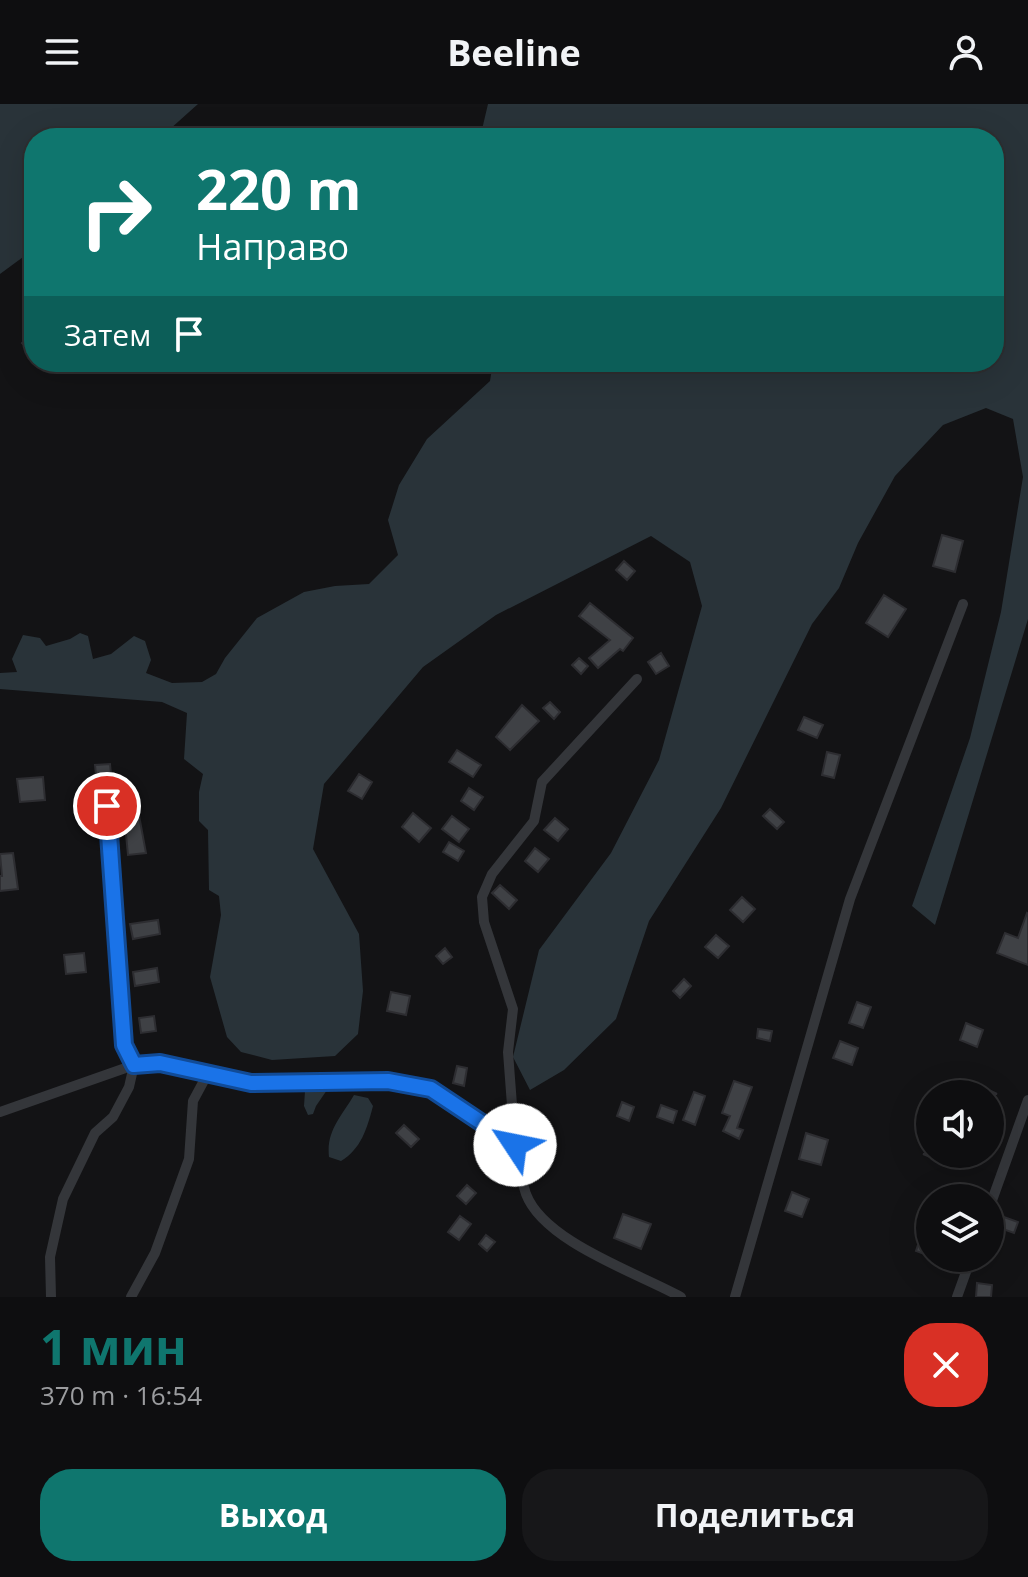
<!DOCTYPE html>
<html lang="ru">
<head>
<meta charset="utf-8">
<style>
	body { margin:0; font-family:"Open Sans",sans-serif; background:#171719; color:#f1f3f6; height:100vh; display:flex; flex-direction:column; font-size:30px; white-space:nowrap }
	* { box-sizing:border-box; margin:0 }
	p { font-size:26px; color:#9b9c9f }
	.icon { flex:none; width:44px; height:44px; fill:none; stroke:currentColor; stroke-width:2; stroke-linecap:round; stroke-linejoin:round }
	.map { position:relative; height:1193px; overflow:hidden }
	.details { display:flex; flex-direction:column; background:#0e0e10; flex:1 }
	.details>* { flex:none }
	.hud { position:absolute; left:24px; top:24px; width:980px; height:244px; border-radius:32px; box-shadow:0 8px 32px #0002,0 0 0 2px #2e2e30; background:#0f766e; color:#fff; overflow:hidden }
	.controls { position:absolute; left:916px; top:976px; display:grid; gap:16px }
	.controls a { display:grid; place-items:center; width:88px; height:88px; border-radius:50%; background:#0e0e10; box-shadow:0 8px 32px #0002,0 0 0 2px #2e2e30; font-size:40px }
	.pin { position:absolute; display:grid; place-items:center; width:68px; height:68px; color:#fff; margin:-34px; border:4px solid #fff; border-radius:50%; box-shadow:0 2px 8px #0007 }
	.me { position:absolute; width:88px; margin:-44px; rotate:304deg; stroke-linejoin:round; filter:drop-shadow(0 0 6px #0008) }
	.turn { display:flex; align-items:center; gap:28px; height:168px; padding:0 40px; font-size:36px }
	.turn .icon { width:104px; height:104px; stroke-width:2.5 }
	.turn b { display:block; font-size:56px; line-height:68px }
	.then { display:flex; align-items:center; height:76px; padding:0 40px; background:#0003; gap:16px; font-size:30px }
	.round { display:grid; place-items:center; flex:none; width:84px; height:84px; border-radius:32px; background:#171719 }
	.head { display:flex; align-items:center; justify-content:space-between; height:136px; padding:0 40px }
	h1 { font-size:48px; font-weight:700; line-height:60px; color:#0f766e }
	.primary-button { display:flex; gap:16px; margin-top:auto; padding:16px 40px }
	.primary-button a { flex:1; height:92px; border-radius:32px; background:#0f766e; color:#fff; font-size:32px; font-weight:700; line-height:92px; text-align:center }
	.primary-button a+a { background:#171719; color:#f1f3f6 }
	header { display:flex; justify-content:space-between; align-items:center; height:104px; padding:0 40px; background:#0e0e10; font-size:36px; font-weight:700 }
	.map>svg:first-child { display:block }
	.water { fill:#293339 }
	.building { fill:#3f4145; stroke:#2d2d31; stroke-width:2 }
	.lines { fill:none; stroke-linecap:round; stroke-linejoin:round }
	.minor { stroke:#34363a; stroke-width:10 }
	.route-casing { stroke:#114b97; stroke-width:20 }
	.route { stroke:#1a73e8; stroke-width:14 }
</style>
</head>
<body>
<header><svg class="icon" aria-label="menu" viewBox="0 0 24 24"><path d="M4 6h16M4 12h16M4 18h16"/></svg>Beeline<svg class="icon" aria-label="person" viewBox="0 0 24 24"><circle cx="12" cy="8" r="4"/><path d="M4 21q1-7 8-7t8 7"/></svg></header>
<div class="map">
<svg width="1028" height="1193" viewBox="0 0 1028 1193">
	<rect width="100%" height="100%" fill="#131315"/>
	<path class="water" d="M0 0H198L160 34H34V145L0 170Z
		M488 0H1028V515L935 821 912 802 970 634 1001 508 1023 373 1013 315 986 304 943 321 895 372 858 439 839 484 812 520 721 704 649 817 616 915 564 966 530 986 513 953 539 846 611 749 659 656 702 502 690 458 651 432 496 511 423 563 324 680 313 745 359 830 363 887 358 930 335 952 272 956 241 948 227 933 210 873 221 811 219 792 209 786 208 726 199 717V688L203 670 184 655 187 609 162 598 0 585V569L17 568 12 555 23 531 40 534 46 542 70 535 80 529 88 532 93 555 111 550 134 532 145 537 151 556 146 569 172 579 202 578 216 570 225 554 257 514 304 488 335 482 369 480 398 451 388 416 399 381 427 335 490 277 493 258H994V34H480Z
		M316 983 327 986 316 1002 313 1010 308 1011 304 1002 305 987Z
		M354 991 368 994 373 1002C367 1025 361 1045 341 1057L329 1053C326 1026 342 1012 354 991Z"/>
	<path class="building" d="M34 228V252L22 239Z
		M942 431 963 437 955 468 933 462Z
		M624 457 635 467 627 476 616 466Z
		M884 491 906 505 888 533 866 519Z
		M590 499 633 534 623 547 620 545 598 564 589 554 610 536 579 512Z
		M661 549 669 562 656 570 648 558Z
		M579 554 588 562 581 570 572 561Z
		M550 598 560 608 554 615 543 604Z
		M522 601 539 617 510 646 496 633Z
		M804 613 823 621 817 634 798 626Z
		M457 646 481 661 473 673 449 658Z
		M827 648 840 651 834 674 822 671Z
		M110 660 111 670 96 671 95 661Z
		M359 670 372 678 362 695 348 687Z
		M43 673 45 696 20 698 17 675Z
		M469 684 483 693 474 706 461 697Z
		M770 705 784 718 777 725 763 712Z
		M138 706 146 749 128 751 125 720 122 721 120 708Z
		M413 709 431 724 419 738 402 723Z
		M452 712 469 725 459 738 442 725Z
		M555 714 568 725 558 737 544 726Z
		M449 738 464 747 458 757 443 748Z
		M535 744 549 755 538 768 525 757Z
		M13 749 18 785 0 787V772H2L0 750Z
		M500 781 517 796 509 805 492 789Z
		M742 793 755 805 743 818 730 806Z
		M1027 809 1028 810V861L997 849 1005 829 1018 834Z
		M158 816 160 830 133 835 130 820Z
		M716 831 729 842 718 854 705 843Z
		M445 844 452 853 443 860 436 852Z
		M84 849 86 868 66 870 64 851Z
		M157 864 159 878 135 882 133 868Z
		M684 875 691 882 680 894 673 887Z
		M391 888 410 892 406 911 387 907Z
		M857 898 871 903 863 924 849 919Z
		M154 912 156 927 141 929 139 914Z
		M966 919 983 926 977 943 960 936Z
		M758 925 772 927 770 937 757 934Z
		M840 937 858 944 852 961 833 954Z
		M457 962 467 964 464 982 453 979Z
		M734 977 752 983 737 1024 743 1026 739 1035 723 1027 730 1012 722 1009Z
		M972 978 997 990H966Z
		M694 988 705 992 695 1021 683 1016Z
		M622 998 634 1003 629 1017 617 1012Z
		M661 1001 677 1007 673 1019 657 1013Z
		M404 1021 419 1035 411 1043 396 1029Z
		M806 1029 828 1036 821 1061 799 1055Z
		M923 1050H953L962 1053 957 1064Z
		M467 1081 476 1089 466 1100 457 1092Z
		M792 1088 809 1095 802 1113 785 1107Z
		M623 1110 651 1120 641 1145 614 1134Z
		M460 1112 471 1120 459 1136 448 1128Z
		M1001 1112 1018 1118 1014 1129 997 1123Z
		M486 1131 495 1138 487 1147 479 1140Z
		M920 1135 930 1138V1152L916 1147Z
		M977 1179 992 1181 991 1193H976Z"/>
	<g class="lines">
		<path class="minor" d="M107 702 124 941 134 961 160 959 251 979 388 977 431 985 515 1041C518 1057 521 1075 526 1090 544 1138 638 1169 681 1193
			M0 1008 134 961 129 983 113 1013 95 1029 63 1095 50 1153 51 1193
			M515 1041 508 948 513 905 484 818 482 793 492 770 534 717 542 678 637 575
			M990 1102 1028 996
			M131 1193 155 1149 189 1055 193 997 207 971
			M735 1193 850 795 963 500
			M957 1193 971 1154"/>
	</g>
	<g class="lines">
		<defs>
			<path id="route" d="M107 702 124 941 134 961 160 959 251 979 388 977 431 985 515 1041"/>
		</defs>
		<use href="#route" class="route-casing"/>
		<use href="#route" class="route"/>
	</g>
</svg>
<div class="controls">
<a><svg class="icon" aria-label="sound" viewBox="0 0 24 24"><path d="M4 9h4l5-4v14l-5-4H4zM17 9q2 3 0 6"/></svg></a>
<a><svg class="icon" aria-label="layers" viewBox="0 0 24 24"><path d="M12 4l9 5-9 5-9-5zM3 14l9 5 9-5"/></svg></a>
</div>
<div class="pin" style="left:107px;top:702px;background:#d93025"><svg class="icon" aria-label="arrive" viewBox="0 0 24 24"><path d="M6 21V4h12l-3 4 3 4H6"/></svg></div>
<svg class="me" style="left:515px;top:1041px" viewBox="-20 -20 40 40"><circle r="19" fill="#fff"/><path d="M0-13L10 11 0 6-10 11z" fill="#1a73e8"/></svg>
<div class="hud">
<div class="turn"><svg class="icon" aria-label="right" viewBox="0 0 24 24"><path d="M7 20v-9h11M14 6l5 5-5 5"/></svg><div><b>220 m</b>Направо</div></div>
<div class="then">Затем<svg class="icon" aria-label="arrive" viewBox="0 0 24 24"><path d="M6 21V4h12l-3 4 3 4H6"/></svg></div>
</div>
</div>
<section class="details">
<div class="head"><div><h1>1 мин</h1><p>370 m · 16:54</p></div><a class="round" style="background:#d93025;color:#fff"><svg class="icon" aria-label="close" viewBox="0 0 24 24"><path d="M6 6l12 12M18 6L6 18"/></svg></a></div>
<div class="primary-button"><a>Выход</a><a>Поделиться</a></div>
</section>
</body>
</html>
